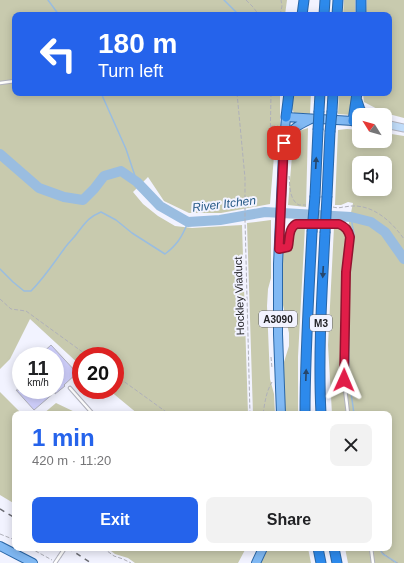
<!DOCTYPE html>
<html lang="en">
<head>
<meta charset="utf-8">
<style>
	body { margin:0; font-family:Arial,sans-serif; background:#f2f2f2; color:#202124; height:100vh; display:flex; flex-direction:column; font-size:15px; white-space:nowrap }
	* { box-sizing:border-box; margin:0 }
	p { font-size:13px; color:#757577 }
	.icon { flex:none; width:22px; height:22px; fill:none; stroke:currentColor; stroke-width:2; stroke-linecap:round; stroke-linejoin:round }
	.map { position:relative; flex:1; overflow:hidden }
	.sheet { position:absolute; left:12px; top:411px; width:380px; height:140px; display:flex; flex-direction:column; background:#fff; border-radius:8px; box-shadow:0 2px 10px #0003 }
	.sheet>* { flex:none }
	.guide { position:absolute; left:12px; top:12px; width:380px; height:84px; border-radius:8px; box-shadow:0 2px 10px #0003; background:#2563eb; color:#fff; overflow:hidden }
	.needle { width:26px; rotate:307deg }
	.tools { position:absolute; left:352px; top:108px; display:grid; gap:8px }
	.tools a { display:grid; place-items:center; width:40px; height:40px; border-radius:8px; background:#fff; box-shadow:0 2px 10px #0003; font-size:20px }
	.speed { position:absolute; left:12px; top:347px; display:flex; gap:8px; font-size:20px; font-weight:700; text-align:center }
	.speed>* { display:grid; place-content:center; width:52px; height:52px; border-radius:50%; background:#fff; box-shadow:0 2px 10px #0003; line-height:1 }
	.speed small { font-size:10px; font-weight:400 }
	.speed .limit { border:6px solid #d22; background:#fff; color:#111 }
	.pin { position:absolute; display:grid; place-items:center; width:34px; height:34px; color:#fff; margin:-17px; border-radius:8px; box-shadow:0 2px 6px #0006 }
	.me { position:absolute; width:44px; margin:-22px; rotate:1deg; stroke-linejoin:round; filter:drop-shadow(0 0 3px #0008) }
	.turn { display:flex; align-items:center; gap:14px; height:84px; padding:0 20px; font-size:18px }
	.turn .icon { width:52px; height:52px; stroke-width:2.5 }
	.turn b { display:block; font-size:28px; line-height:34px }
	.round { display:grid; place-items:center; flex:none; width:42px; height:42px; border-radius:8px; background:#f2f2f2 }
	.head { display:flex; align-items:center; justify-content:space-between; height:68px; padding:0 20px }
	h1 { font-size:24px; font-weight:600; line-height:30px; color:#2563eb }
	.action { display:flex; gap:8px; margin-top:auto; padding:8px 20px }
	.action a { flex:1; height:46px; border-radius:8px; background:#2563eb; color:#fff; font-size:16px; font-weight:600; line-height:46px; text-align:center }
	.action a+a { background:#f2f2f2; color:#202124 }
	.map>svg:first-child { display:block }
	.green { fill:#c8caae; fill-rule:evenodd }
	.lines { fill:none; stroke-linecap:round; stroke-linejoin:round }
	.stream { stroke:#9abde0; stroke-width:1.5 }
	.river { stroke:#9abde0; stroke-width:10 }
	.building { fill:#d1d1fe; stroke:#b0b1bc }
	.lane-casing { stroke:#b2b3be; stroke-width:4.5 }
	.secondary-casing { stroke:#b2b3be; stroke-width:9 }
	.primary-casing { stroke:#2966a7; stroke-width:10 }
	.highway-casing { stroke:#2966a7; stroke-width:11 }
	.path { stroke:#afb0b9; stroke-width:1; stroke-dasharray:4 2; stroke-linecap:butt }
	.lane { stroke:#fff; stroke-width:2.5 }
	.secondary { stroke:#c0dcf9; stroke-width:7 }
	.primary { stroke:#81b9f4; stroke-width:8 }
	.highway { stroke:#2d8aec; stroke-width:9 }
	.rail { stroke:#6a6b72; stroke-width:1.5; stroke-dasharray:5 5; stroke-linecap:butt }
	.lane-bridge-casing { stroke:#b2b3be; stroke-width:4.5; stroke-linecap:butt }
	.highway-bridge-casing { stroke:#2966a7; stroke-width:11; stroke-linecap:butt }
	.lane-bridge { stroke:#fff; stroke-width:2.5 }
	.highway-bridge { stroke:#2d8aec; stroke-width:9 }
	.oneway { fill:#26466b }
	.route-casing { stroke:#92132f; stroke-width:10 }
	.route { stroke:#e11d48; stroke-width:7 }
	.labels { text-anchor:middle; stroke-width:4; stroke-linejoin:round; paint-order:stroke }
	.shield { fill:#f2f3ff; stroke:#606167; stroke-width:1 }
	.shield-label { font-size:10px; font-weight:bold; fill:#222226 }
	.street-label { font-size:11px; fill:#222226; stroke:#f2f3ff }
	.water-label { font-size:12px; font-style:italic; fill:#275a87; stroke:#f2f3ff }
</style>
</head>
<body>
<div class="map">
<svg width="404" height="563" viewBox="0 0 404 563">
	<rect width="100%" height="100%" fill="#f2f3ff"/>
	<path class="green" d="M0 0H287L285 15H15V93H280V149L274 156 270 204 221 213H189L164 201 148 177 133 192 143 204 158 216 175 226 192 228 242 225 248 414H138L109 390H115V356H81V366L30 319 10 359 0 369Z
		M344 0H355V15H343Z
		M367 0H404V118L385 113 364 102 363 93H389V15H366Z
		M294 93H311L310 114 294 113 291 107Z
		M339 93H353L351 115 338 114Z
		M308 128 306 207 288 205 293 143 296 134 299 131Z
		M347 129 359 130V141H385V133L404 136V563H348L345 548H389V414H332L328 345 334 227H338L347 232 353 203 348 202 341 205H335L338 130ZM359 163H385V189H359Z
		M271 220V278L268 289 267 306 270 379 274 394 275 414H253L247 223Z
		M298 226H305L298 357V414H285L282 374 284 362 289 346V333L283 305V252L290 250C291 241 289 230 298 226Z
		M0 392 22 414H15V504L0 495Z
		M56 403 79 414H43Z
		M107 548H246L238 563H135L128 558 115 554Z
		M268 548H308L311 563H260Z"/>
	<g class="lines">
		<path class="stream" d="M48 0 59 15
			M224 0 239 15
			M101 93 126 149 137 182
			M351 217 354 235 349 270V378L354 414
			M0 269 13 282 24 291H31C44 278 53 264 64 249 68 243 74 238 78 232 86 222 89 217 101 212L116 220 132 233 165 254C177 245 182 237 188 222
			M379 548 383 554 397 563"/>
		<path class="river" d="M0 154 39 188 64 197 83 200 94 189 104 176 121 171 137 182 160 206 188 222 220 220 265 212 351 217 371 222 385 232 404 259"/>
	</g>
	<path class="building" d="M51 345 77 373 64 385 65 386 55 394V392L34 410 16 390H55V356H39Z"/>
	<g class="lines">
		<defs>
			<path id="lane" d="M0 83 15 81
				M315 224C329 224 346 220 350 237L347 272 344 380 348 414
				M280 249 288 247C289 241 288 225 297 224 301 223 306 224 310 224
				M70 388 93 414
				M371 548 373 563
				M55 563 59 557"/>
			<path id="secondary" d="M385 124 404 128"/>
			<path id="primary" d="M285 140C294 127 297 126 311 119
				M281 414 278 334V264L283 154 286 117 353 121
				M0 546 33 563
				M256 563 263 548"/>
			<path id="highway" d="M302 15 304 0
				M324 15 325 0
				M337 15 338 0
				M361 15V0
				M357 101 360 110 364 115
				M319 111 320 93
				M332 111 333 93
				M286 117 289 93
				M353 121 357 93
				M315 196 318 130
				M327 196 330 132
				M305 414C305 353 309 293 312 232
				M321 414C318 354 322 293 325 233
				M318 548 321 563
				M334 548 337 563"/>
		</defs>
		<use href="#lane" class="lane-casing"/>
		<use href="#secondary" class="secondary-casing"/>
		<use href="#primary" class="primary-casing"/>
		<use href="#highway" class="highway-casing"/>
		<path class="path" d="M246 0 253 7 259 15
			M280 15 282 6 281 0
			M237 93 245 178V220L250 414
			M271 93 270 149 276 153
			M271 126H278
			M289 176C290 185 289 200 299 205 300 205 305 205 306 205
			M333 207C336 208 340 208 343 207 346 207 349 206 352 206 374 205 392 222 404 239
			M0 299 11 309 26 311 88 356
			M271 357 272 368
			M115 375 169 414
			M263 414C265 402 266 392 272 382
			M0 534 15 540
			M30 548 52 560
			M103 548 114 556 123 559 131 563
			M377 548 394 562 398 563"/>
		<use href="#lane" class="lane"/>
		<use href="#secondary" class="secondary"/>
		<use href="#primary" class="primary"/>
		<use href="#highway" class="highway"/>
		<path class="rail" d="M0 509 15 518
			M68 548 91 563"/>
		<defs>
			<path id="lane-bridge" d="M59 557 65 548"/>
			<path id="highway-bridge" d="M318 130 319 111
				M330 132 332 111
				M312 232 315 196
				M325 233 327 196"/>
		</defs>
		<use href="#lane-bridge" class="lane-bridge-casing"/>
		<use href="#highway-bridge" class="highway-bridge-casing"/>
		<use href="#lane-bridge" class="lane-bridge"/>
		<use href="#highway-bridge" class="highway-bridge"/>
	</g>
	<defs><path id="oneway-solid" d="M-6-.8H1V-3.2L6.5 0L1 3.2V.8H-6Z"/></defs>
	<g class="oneway">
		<use href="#oneway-solid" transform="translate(316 163) rotate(-87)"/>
		<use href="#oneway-solid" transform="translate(323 272) rotate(93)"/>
		<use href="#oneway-solid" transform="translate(306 375) rotate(-88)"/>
	</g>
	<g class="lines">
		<defs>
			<path id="route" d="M284 143 279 249 288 247C290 239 288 229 296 224H339C346 227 348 230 350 237L346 272 344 380"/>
		</defs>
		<use href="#route" class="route-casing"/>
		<use href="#route" class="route"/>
	</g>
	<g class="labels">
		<g class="shield">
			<rect x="259" y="311" width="38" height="16" rx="3"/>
			<rect x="310" y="315" width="22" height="16" rx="3"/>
		</g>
		<g class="shield-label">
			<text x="278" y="323">A3090</text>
			<text x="321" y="327">M3</text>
		</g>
		<g class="street-label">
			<text transform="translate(239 296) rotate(-92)" y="4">Hockley Viaduct</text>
		</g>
		<g class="water-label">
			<text transform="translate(224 204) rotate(-7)" y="4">River Itchen</text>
		</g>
	</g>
</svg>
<div class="tools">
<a><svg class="needle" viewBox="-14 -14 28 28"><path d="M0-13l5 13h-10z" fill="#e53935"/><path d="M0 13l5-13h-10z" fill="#757577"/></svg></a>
<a><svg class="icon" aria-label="sound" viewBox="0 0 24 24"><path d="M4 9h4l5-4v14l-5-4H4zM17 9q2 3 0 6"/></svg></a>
</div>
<div class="speed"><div>11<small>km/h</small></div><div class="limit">20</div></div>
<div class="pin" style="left:284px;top:143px;background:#d93025"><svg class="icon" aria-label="arrive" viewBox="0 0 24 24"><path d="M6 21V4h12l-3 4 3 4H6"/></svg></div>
<svg class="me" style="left:344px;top:380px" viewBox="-20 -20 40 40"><path d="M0-17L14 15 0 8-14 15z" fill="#e11d48" stroke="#fff" stroke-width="4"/></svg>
<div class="guide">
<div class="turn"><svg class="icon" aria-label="left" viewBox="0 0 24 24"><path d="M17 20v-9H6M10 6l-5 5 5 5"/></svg><div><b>180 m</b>Turn left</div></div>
</div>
<section class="sheet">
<div class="head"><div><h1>1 min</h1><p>420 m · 11:20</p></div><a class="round"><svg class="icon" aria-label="close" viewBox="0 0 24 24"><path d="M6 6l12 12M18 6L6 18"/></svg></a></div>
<div class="action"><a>Exit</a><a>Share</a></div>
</section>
</div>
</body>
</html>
